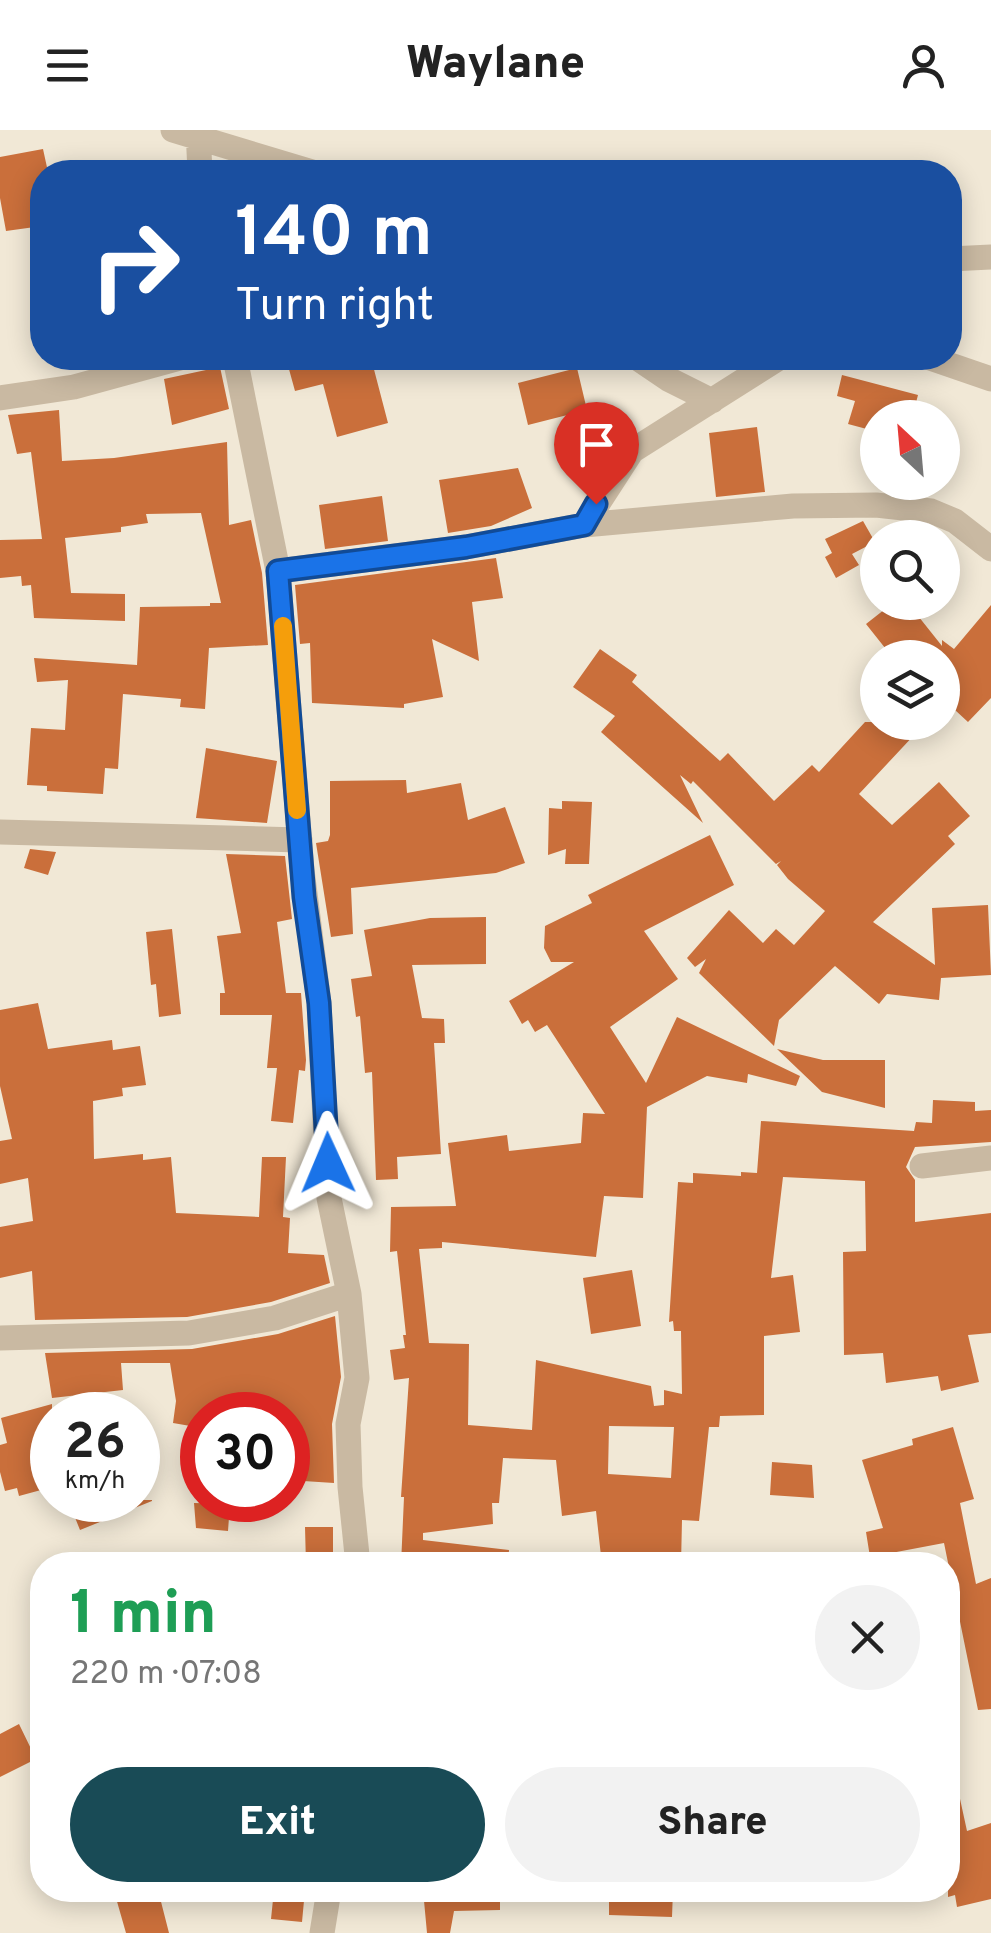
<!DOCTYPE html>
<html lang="en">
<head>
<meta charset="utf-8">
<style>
	body { margin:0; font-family:Overpass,sans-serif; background:#f2f2f2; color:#222; height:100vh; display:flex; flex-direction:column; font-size:38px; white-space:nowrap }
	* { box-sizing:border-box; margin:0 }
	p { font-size:32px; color:#767676 }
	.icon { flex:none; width:55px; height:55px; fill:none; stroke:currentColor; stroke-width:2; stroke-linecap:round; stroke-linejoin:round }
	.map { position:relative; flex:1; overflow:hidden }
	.sheet { position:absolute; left:30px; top:1422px; width:930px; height:350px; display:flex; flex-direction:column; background:#fff; border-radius:40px; box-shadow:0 5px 25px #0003 }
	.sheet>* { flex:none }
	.guide { position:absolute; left:30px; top:30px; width:932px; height:210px; border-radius:40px; box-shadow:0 5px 25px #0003; background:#1a4fa0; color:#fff; overflow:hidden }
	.needle { width:65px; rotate:334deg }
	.tools { position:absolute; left:860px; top:270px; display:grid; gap:20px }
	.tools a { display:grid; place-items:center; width:100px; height:100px; border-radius:50%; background:#fff; box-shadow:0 5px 25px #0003; font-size:50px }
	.speed { position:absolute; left:30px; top:1262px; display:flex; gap:20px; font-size:50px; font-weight:700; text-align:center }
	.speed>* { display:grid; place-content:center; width:130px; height:130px; border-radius:50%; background:#fff; box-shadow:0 5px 25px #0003; line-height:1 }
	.speed small { font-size:25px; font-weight:400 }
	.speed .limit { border:15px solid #d22; background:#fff; color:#111 }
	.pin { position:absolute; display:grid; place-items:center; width:85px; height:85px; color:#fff; margin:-102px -42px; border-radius:50% 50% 50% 0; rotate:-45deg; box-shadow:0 0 10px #0007 }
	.pin .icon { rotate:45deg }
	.me { position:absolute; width:110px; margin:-55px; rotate:359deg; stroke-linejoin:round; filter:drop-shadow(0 0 8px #0008) }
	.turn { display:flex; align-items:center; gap:35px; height:210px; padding:0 40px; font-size:45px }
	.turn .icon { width:130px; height:130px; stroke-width:2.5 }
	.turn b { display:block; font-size:70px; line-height:85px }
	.round { display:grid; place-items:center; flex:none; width:105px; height:105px; border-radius:52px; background:#f2f2f2 }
	.overview { display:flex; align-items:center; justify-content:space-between; height:170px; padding:0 40px }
	h1 { font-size:60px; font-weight:800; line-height:75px; color:#1e9e55 }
	.primary-button { display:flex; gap:20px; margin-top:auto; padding:20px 40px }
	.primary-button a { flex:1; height:115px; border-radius:60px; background:#194b56; color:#fff; font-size:40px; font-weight:800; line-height:115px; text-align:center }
	.primary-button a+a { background:#f2f2f2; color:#222 }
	header { display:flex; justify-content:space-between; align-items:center; height:130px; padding:0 40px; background:#fff; font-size:45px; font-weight:800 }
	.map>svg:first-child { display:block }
	.building { fill:#ca6f3b; fill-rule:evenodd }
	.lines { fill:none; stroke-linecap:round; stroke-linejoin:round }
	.minor { stroke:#c9b9a2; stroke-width:25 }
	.route-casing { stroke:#114b97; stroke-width:25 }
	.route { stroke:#1a73e8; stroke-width:18 }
	.slow { stroke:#f59e0b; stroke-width:18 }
</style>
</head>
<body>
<header><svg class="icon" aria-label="menu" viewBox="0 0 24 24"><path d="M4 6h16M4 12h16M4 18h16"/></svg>Waylane<svg class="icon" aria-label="person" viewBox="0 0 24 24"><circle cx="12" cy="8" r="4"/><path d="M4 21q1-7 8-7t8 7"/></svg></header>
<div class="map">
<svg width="991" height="1803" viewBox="0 0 991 1803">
	<rect width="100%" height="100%" fill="#f1e8d6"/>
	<path class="building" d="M43 19 48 42H42V96L6 101 0 68V27Z
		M306 228H371L388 293 337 307 323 254 295 261 287 232Z
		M220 237 229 279 172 295 164 249Z
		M577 238 587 280 528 295 518 253Z
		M842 245 918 265 912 288H878V302L848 294 855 271 837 266Z
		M59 280 62 331 114 328 227 312 229 395 251 390 262 443 268 515 209 518 205 579 180 577 181 569 123 564 118 639 105 638 103 664 47 661V656L27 655 31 598 65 600 68 550 37 552 34 528 137 535 140 477 210 476V473H221L201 383 146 384 148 393 121 397V402L65 408 71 463 125 464V491L34 488 31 455 22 456 21 446 0 448V410L42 409 31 322 17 324 8 285Z
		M757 297 765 362 716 367 709 303Z
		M518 338 532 378 491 396 448 403 439 350Z
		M382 366 388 411 325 419 319 375Z
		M863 391 875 412 852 424 859 435 836 448 825 427 832 423 825 409Z
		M496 428 503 468 472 472 479 531 432 509 443 567 404 574V578L312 573 310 513 300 514 295 455Z
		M894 472H907L942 516V510L954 519 991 475V568L968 592 942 568V528H893L866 494Z
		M600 519 637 545 632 552 720 631 728 623 774 671 812 635 819 642 865 592H905L916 603 859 664 892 695 939 652 970 686 948 706 955 714 873 792 935 835 932 778 988 775 991 845 941 848 939 870 887 864 879 874 835 836 779 890 774 916 699 843 706 829 695 837 687 828 729 780 763 813 776 799 794 815 825 781 788 749 777 735 781 731 776 734 693 651 691 654 680 645 703 693 601 602 615 586 573 557Z
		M206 618 277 631 267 693 196 688Z
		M406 650 407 663 461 653 468 690 505 677 525 733 496 743 351 758 353 804 331 807 316 713 328 711 330 705V651Z
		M562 671 592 672 589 734H565L566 719 548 725 549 678 562 679Z
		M710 705 734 755 644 801 678 849 610 897 646 953 677 887 800 946 796 956 748 944 747 953 707 946 647 977 643 1068 604 1066 596 1127 442 1112V1118L419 1119 429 1213 469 1214 468 1295 532 1300 536 1230 651 1256 654 1276 664 1275V1260L682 1264 681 1201H674L673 1191 669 1192 678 1052 693 1053V1043L741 1046V1042L757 1043 761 991 914 1001 916 992 932 993 933 970 975 972V981L991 980V1012L915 1017 906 1037 915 1050V1092L991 1083V1203L968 1205 979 1252 941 1261 938 1246 886 1253 883 1223 844 1225 843 1122 866 1121 865 1051 783 1047 771 1148 793 1145 800 1202 764 1206V1285L720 1286 719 1297H709L699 1391 682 1390 681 1435H602L596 1381 562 1386 556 1330 503 1328 499 1373H492L493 1394 423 1403V1410L509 1420 508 1435H401L404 1367H401L409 1248 394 1250 390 1220 405 1218 403 1205H406L397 1121 390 1122 391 1077 456 1076 448 1013 507 1005 509 1021 581 1013 583 983 605 984 547 895 535 902 528 890 522 894 509 871 574 832H551L544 818 545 796 592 773 588 765ZM609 1296 674 1297 671 1348 608 1344Z
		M30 719 56 722 48 745 24 738Z
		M226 724 285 726 292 789 277 792 286 863H301L306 930 305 941 299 940 293 993 271 991 277 938H267L272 885H220V863H225L217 806 241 803Z
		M486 787V834L412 835 422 888 444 889 445 913H434L441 1024 397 1027 398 1049 376 1050 372 942 365 943 360 886 356 887 351 849 372 846 364 800 430 788Z
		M172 799 181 884 159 887 156 854 151 855 146 802Z
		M38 873 48 919 112 910 113 920 140 916 146 955 122 958 123 966 93 971 94 1029 143 1024V1030L171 1027 176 1083 259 1087 262 1027H286L283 1087 290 1088 288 1123 324 1125 330 1153 271 1172 187 1187 35 1190 32 1141 0 1148V1097L33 1091 28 1048 0 1054V1011L12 1009 0 956V880Z
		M777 919 823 930H885V978L822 962Z
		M632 1140 641 1196 591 1204 583 1148Z
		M335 1186 341 1247 332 1294 334 1353 288 1350V1285H202V1298L173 1293 176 1271 170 1233H121L123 1260 52 1268 45 1223 192 1219 278 1204Z
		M52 1274V1357L19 1366 17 1358 5 1361 0 1342V1315L7 1313 1 1288Z
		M953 1297 974 1369 960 1373 976 1454 991 1448V1579L978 1580 944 1413 870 1427 866 1402 883 1398 862 1330 913 1315 912 1309Z
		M772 1332 812 1335 814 1368 770 1365Z
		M68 1370H152V1371L80 1400Z
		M194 1373 230 1374 228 1401 196 1398Z
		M305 1397H333V1435H306Z
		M19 1594 36 1629 0 1647V1604Z
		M957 1655 967 1701 991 1693V1769L957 1777 955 1765 948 1767V1656Z
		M147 1760H158L169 1803H126L116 1768Z
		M274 1760H305L302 1792 271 1789Z
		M423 1760H500V1780L454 1781 450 1803H427Z
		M609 1760H673L672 1787 609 1785Z"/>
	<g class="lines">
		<path class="minor" d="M173 0 312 42
			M198 0 200 42
			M950 129 991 127
			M235 228 278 441 302 740 319 873 329 1068 349 1164 357 1248 348 1294 350 1357 358 1435
			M637 228 668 249 712 271
			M930 228 991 249
			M0 268 74 257 180 228
			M584 395 632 321 779 228
			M278 441 466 417 584 395 793 376 876 375 931 381 955 391 991 419
			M0 702 300 710
			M922 1036 991 1028
			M0 1208 189 1203 275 1188 349 1164
			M322 1803 329 1760"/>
	</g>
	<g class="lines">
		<defs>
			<path id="route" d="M328 1033 319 873 304 767 278 441 466 417 584 395 596 374"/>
		</defs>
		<use href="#route" class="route-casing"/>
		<use href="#route" class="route"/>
		<path class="slow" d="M283 496 297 680"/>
	</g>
</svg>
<div class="tools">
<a><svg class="needle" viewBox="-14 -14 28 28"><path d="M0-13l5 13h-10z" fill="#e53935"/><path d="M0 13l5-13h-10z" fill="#767676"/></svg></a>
<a><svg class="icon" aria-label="search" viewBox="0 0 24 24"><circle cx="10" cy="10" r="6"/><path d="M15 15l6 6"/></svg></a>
<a><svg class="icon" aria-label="layers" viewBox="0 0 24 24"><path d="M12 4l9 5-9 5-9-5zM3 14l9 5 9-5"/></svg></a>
</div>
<div class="speed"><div>26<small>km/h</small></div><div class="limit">30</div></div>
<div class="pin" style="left:596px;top:374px;background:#d93025"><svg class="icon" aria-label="arrive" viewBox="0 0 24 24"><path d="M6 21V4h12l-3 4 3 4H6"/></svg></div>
<svg class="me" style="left:328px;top:1033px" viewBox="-20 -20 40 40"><path d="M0-17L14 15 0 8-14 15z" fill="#1a73e8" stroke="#fff" stroke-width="4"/></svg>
<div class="guide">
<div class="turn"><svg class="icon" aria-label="right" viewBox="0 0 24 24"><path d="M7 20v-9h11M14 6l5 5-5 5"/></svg><div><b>140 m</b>Turn right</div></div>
</div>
<section class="sheet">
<div class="overview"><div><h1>1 min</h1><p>220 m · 07:08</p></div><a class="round"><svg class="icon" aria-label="close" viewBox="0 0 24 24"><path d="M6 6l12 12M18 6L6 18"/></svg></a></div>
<div class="primary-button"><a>Exit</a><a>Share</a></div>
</section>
</div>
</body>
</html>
